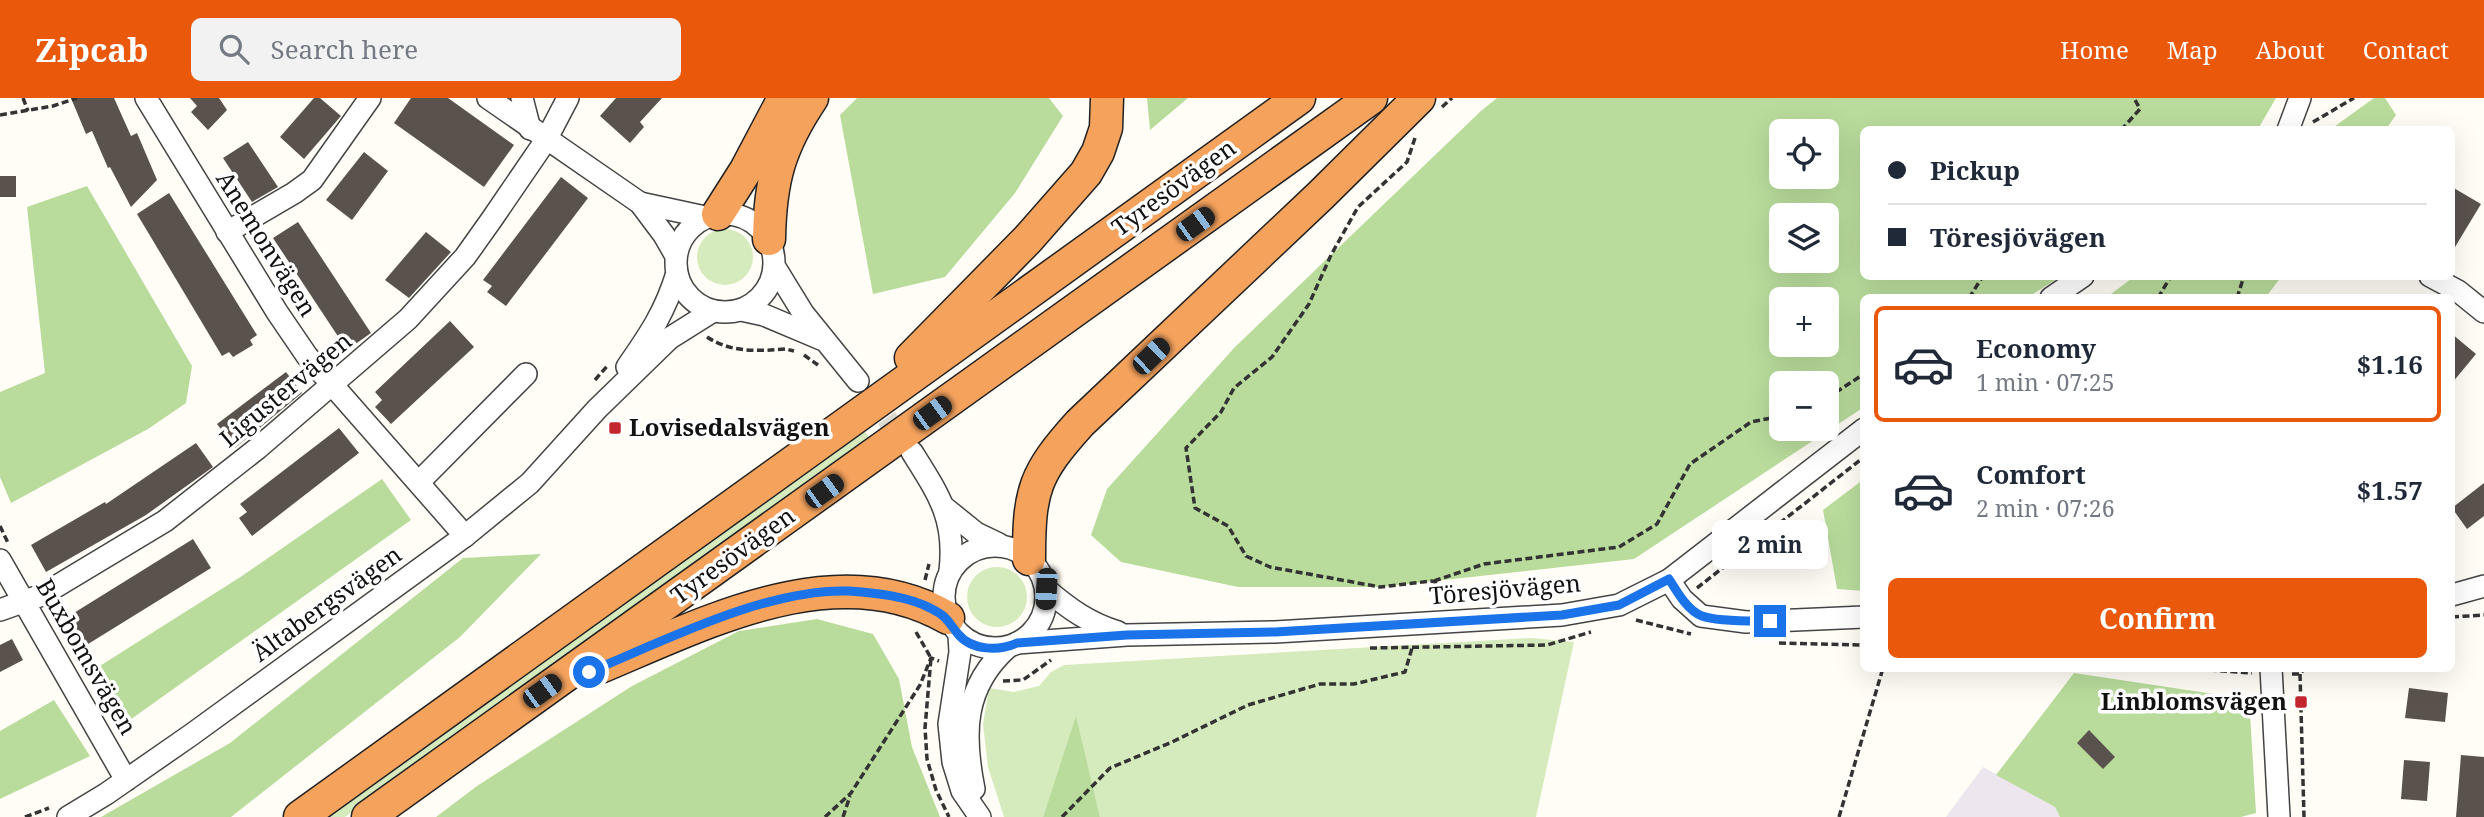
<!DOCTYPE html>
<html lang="en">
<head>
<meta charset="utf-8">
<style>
  :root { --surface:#fff; --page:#f2f2f3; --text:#1f2937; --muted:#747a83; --line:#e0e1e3; --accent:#ea580c }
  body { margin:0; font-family:"Noto Serif",serif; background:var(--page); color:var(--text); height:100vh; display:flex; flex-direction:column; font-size:26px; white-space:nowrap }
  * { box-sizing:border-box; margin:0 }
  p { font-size:23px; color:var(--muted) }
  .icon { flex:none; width:38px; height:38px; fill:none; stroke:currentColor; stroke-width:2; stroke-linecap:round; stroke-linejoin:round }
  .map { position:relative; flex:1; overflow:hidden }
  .sheet { position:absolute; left:1860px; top:196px; width:595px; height:378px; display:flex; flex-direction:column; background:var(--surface); border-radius:10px; box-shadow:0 7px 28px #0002 }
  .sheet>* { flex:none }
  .banner { position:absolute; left:1860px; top:28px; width:595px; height:154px; border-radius:10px; box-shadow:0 7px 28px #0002; display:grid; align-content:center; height:154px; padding:0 28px; background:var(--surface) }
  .tools { position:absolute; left:1769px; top:21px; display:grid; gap:14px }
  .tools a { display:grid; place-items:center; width:70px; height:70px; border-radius:10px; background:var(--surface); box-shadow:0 7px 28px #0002; font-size:35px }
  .end { position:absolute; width:32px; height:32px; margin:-16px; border:9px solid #1a73e8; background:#fff; box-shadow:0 0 0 4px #fff }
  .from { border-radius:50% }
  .bubble { position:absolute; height:49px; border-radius:10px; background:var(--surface); box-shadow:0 7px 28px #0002; font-size:23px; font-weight:700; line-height:49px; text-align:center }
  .car { position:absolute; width:21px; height:42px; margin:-21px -10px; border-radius:9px; box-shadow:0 0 5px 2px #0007; background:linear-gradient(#222 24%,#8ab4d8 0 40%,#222 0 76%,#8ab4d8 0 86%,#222 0) }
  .banner b { display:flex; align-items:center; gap:24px; height:66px; font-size:26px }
  .banner b+b { border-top:2px solid var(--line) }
  .banner i { width:18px; height:18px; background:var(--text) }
  ul { padding:12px 0 0; list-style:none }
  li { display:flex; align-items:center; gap:21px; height:116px; margin:0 14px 10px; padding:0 14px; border:4px solid transparent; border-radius:10px }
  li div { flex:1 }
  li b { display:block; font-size:26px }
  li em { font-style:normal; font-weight:700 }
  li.current { border-color:var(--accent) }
  li>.icon { width:63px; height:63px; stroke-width:1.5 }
  .primary-button { display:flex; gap:14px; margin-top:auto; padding:14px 28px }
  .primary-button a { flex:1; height:80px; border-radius:10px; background:var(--accent); color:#fff; font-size:28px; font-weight:700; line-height:80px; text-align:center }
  header { display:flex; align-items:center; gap:42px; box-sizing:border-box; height:98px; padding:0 35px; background:var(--accent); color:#fff }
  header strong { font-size:33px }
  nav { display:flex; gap:38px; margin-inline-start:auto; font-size:24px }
  .search { width:490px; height:63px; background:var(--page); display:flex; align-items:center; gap:18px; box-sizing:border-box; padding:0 24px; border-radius:10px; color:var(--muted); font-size:26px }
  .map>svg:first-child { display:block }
</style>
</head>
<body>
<header>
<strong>Zipcab</strong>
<div class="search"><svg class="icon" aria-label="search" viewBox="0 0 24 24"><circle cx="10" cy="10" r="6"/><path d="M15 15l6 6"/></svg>Search here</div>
<nav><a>Home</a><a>Map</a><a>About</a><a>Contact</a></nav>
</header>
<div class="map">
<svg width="2484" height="719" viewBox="0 0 2484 719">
  <rect width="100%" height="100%" fill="#fffdf5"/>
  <!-- industrial -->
  <path fill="#eee6ef" d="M1983 669 2055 709 2060 719H1946Z"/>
  <!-- green -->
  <g fill="#d5ebbd">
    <circle cx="725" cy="159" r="28"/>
    <path d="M863 331 871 342 345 719H318Z"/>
    <circle cx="997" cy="499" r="30"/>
    <path d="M1531 540 1574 544 1536 719H1100L1076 620 1043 719H1004L988 669 983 626 989 590 1014 594 1039 588 1051 574 1064 567Z"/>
  </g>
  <!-- forest -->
  <g fill="#b9dc9c" fill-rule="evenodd">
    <path d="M857 0H1049L1063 18 1015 95 945 179 873 196 840 17Z"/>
    <path d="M1147 0H1188L1150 32Z"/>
    <path d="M1497 0H2276L2258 31 1864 32V178L2060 179 2028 199 1864 200V309L1634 461 1380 489H1238L1121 464 1091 437 1107 391 1235 249 1482 12ZM1782 33H1827V79H1782ZM1782 117H1827V163H1782ZM1782 201H1827V247H1782ZM1782 285H1827V331H1782Z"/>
    <path d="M2374 0H2385L2396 17 2386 31H2331Z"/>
    <path d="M87 88 192 268 186 305 148 331 11 405 0 379V294L45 275 27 109Z"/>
    <path d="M2135 178H2281V179L2266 199H2107Z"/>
    <path d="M382 381 411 422 127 624 95 571 242 478Z"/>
    <path d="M1864 381V493L1837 491 1823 412Z"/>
    <path d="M541 456 460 539 231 719H101L230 645 463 460Z"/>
    <path d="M817 521 873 536 899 581 912 649 940 719H436L477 688 632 588 739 533Z"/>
    <path d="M2074 575 2234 599 2250 615 2256 715 2241 719H2060L2055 709 1996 677Z"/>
    <path d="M54 602 90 658 0 701V633Z"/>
    <path d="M1076 618 1100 719H1043Z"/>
  </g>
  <!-- building -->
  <g fill="#5a524d">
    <path d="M71 0H114L131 38 137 35 157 82 131 109 110 69 108 70 92 33 86 36Z"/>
    <path d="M190 0H219L227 12 208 32 191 14 197 8Z"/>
    <path d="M314 0H320L341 18 304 61 280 39Z"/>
    <path d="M411 0H448L514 47 484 89 394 25Z"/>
    <path d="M616 0H662L640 24 644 29 630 45 600 18Z"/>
    <path d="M248 44 278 89 252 104 223 60Z"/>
    <path d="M364 54 388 73 352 122 326 102Z"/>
    <rect x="0" y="78" width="16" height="21"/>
    <path d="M561 79 588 100 506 208 487 194 492 188 483 182Z"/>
    <path d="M2452 89 2481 106 2452 154Z"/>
    <path d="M169 95 257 237 250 242 253 247 233 259 229 254 222 258 137 116Z"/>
    <path d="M298 124 371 235 347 252 273 140Z"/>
    <path d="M426 134 451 154 409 200 385 182Z"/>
    <path d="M450 223 474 249 391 326 375 309 382 302 375 294Z"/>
    <path d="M2452 236 2476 256 2452 285Z"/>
    <path d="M286 274 302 295 235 350 217 326Z"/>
    <path d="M339 330 359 355 252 438 239 420 247 414 240 406Z"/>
    <path d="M196 345 213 369 146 417 46 474 31 447 105 404 106 406Z"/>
    <path d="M2484 385V418L2467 431 2452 410Z"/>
    <path d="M193 441 211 470 80 551 67 530 74 525 69 518Z"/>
    <path d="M12 541 23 562 0 574V547Z"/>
    <path d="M2409 590 2448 595 2445 624 2405 620Z"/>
    <path d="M2089 632 2115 659 2103 671 2077 645Z"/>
    <path d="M2461 657 2484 659V719H2456Z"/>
    <path d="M2404 662 2430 664 2427 703 2401 701Z"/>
  </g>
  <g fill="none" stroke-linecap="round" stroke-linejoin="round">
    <!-- minor-tunnel -->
    <path stroke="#dbdad3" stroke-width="21" stroke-dasharray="21 10" stroke-linecap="butt" d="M868 295 907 348"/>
    <defs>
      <g id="minor">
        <path d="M146 0 277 214 307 258 465 438"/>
        <path d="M488 0 640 105 664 137 676 158"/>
        <path d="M522 0 530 31"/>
        <path d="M2288 32 2300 0"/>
        <path d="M640 105 705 119"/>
        <circle cx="725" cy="165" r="49"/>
        <path d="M227 134 294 95 312 82 370 0"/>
        <path d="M776 171 803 215 858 283"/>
        <path d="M2430 178 2458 193 2484 214"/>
        <path d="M2051 200 2083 178"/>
        <path d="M741 212 764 217 821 241"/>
        <path d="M627 269C650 236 665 214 677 175"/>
        <path d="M912 354C939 397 956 421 950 473"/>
        <path d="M419 384 526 276"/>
        <path d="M945 410 976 435 999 446"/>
        <circle cx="995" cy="499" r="51"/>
        <path d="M0 462 126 682"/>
        <path d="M1669 482 1864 331"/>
        <path d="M1046 491C1069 511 1089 525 1118 534"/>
        <path d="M2452 497 2484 488"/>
        <path d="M0 512 42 497 165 423 258 350 408 221 465 159 492 121 546 42 568 0"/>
        <path d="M959 537 960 554 949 626 953 664 962 693 980 719"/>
        <path d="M1017 545 1127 537 1275 534 1562 517 1619 507 1669 482 1682 501 1701 518 1746 524 1864 519"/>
        <path d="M2271 570 2279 719"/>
        <path d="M974 691C963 636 963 589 1008 549"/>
        <path d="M68 719 106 696 191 637 465 438 530 385 597 311 670 240 713 213"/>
      </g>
      <g id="highway">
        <path d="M718 116 746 72 784 0"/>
        <path d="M769 141C770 83 779 49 812 0"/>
        <path d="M911 260 1028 141 1086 75 1098 54 1106 30 1107 0"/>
        <path d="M1029 461C1029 392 1034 376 1080 325L1321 97 1419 0"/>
        <path d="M593 572C700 528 835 454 948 520"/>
        <path d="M300 719 1299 0"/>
        <path d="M368 719 1371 0"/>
      </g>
    </defs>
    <!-- minor casing -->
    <use href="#minor" stroke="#444" stroke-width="24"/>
    <!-- highway casing -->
    <use href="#highway" stroke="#222" stroke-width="35"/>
    <!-- path -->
    <g stroke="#333" stroke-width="3.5" stroke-dasharray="7 3.5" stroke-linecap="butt">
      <path d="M23 0 28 13"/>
      <path d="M1442 9 1452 0"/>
      <path d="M0 17 53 8 77 0"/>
      <path d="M2313 24 2354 0"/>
      <path d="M2121 32 2140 11 2134 0"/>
      <path d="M1415 40 1407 64 1358 109 1331 157 1309 206 1272 259 1234 290 1221 314 1186 350 1195 410 1228 428 1246 458 1270 469 1380 489 1432 483 1451 492 1452 504"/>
      <path d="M1969 200 1983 178"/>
      <path d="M2158 200 2171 178"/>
      <path d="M2237 200 2244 178"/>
      <path d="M707 239C731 255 758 253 786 251L794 253"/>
      <path d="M804 257 818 267"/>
      <path d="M595 282 608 267"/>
      <path d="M1827 300 1864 276"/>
      <path d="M0 428 8 445"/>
      <path d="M925 482 929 466"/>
      <path d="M1434 483 1484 466 1619 449 1657 426 1690 366 1751 324 1782 318"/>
      <path d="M1697 490 1864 359"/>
      <path d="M2452 519 2484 517"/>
      <path d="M1636 522 1691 536"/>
      <path d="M916 534 931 560 925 630 927 661 936 692 949 719"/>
      <path d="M1779 545 1864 547"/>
      <path d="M1370 550 1547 547 1591 534"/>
      <path d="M2178 570 2252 575"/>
      <path d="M2292 576H2300L2305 570"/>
      <path d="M2300 576 2304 719"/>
      <path d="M1003 583 1023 582 1051 562"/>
      <path d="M25 719 49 710"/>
      <path d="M825 719 851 695 920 587 931 560 939 563"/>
      <path d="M843 719 850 698"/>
      <path d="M1062 719 1110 670 1172 644 1248 607 1320 586H1354L1405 574 1412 550"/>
      <path d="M1839 719 1883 570"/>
    </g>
    <!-- minor -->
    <use href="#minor" stroke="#fff" stroke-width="21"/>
    <!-- highway -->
    <use href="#highway" stroke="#f5a25d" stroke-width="32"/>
  </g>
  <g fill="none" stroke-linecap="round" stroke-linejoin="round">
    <!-- route -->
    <path stroke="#1a73e8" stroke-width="9" d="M589 574C664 543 767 490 849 493 876 495 908 498 932 511 948 519 948 524 958 536 972 553 999 553 1017 545L1127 537 1275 534 1562 517 1619 507 1669 481C1677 494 1688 513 1702 518 1718 524 1753 523 1770 523"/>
  </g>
  <!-- markers -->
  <g fill="#c4262e" stroke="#fff" stroke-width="2.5">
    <rect x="608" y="323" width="14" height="14" rx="3.5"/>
    <rect x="2294" y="597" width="14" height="14" rx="3.5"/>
  </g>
  <g text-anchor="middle" stroke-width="7" stroke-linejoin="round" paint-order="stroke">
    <!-- street labels -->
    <g font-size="24" fill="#111" stroke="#fff">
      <text transform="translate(1174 90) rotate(-36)" y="8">Tyresövägen</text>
      <text transform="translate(266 146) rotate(58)" y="8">Anemonvägen</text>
      <text transform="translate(286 292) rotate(-40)" y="8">Ligustervägen</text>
      <text transform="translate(733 458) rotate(-36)" y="8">Tyresövägen</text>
      <text transform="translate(1505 492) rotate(-5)" y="8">Töresjövägen</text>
      <text transform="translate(327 506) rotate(-36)" y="8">Ältabergsvägen</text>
      <text transform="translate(86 559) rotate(60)" y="8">Buxbomsvägen</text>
    </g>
    <!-- poi labels -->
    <g font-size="24" font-weight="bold" fill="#111" stroke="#fff" text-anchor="start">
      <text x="629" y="338">Lovisedalsvägen</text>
      <text x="2287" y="612" text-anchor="end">Linblomsvägen</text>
    </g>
  </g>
</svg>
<div class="tools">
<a><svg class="icon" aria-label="locate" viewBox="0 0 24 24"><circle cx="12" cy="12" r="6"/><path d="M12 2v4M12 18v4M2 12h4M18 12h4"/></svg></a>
<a><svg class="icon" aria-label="layers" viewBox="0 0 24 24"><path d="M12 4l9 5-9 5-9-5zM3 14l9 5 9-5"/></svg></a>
<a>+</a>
<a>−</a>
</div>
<i class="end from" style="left:589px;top:574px"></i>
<i class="end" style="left:1770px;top:523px"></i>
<div class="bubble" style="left:1712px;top:422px;width:116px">2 min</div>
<i class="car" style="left:1195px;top:126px;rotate:54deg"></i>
<i class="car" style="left:1151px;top:258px;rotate:46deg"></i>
<i class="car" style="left:932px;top:315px;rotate:54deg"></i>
<i class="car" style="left:824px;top:393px;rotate:54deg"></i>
<i class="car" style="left:1046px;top:491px;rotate:183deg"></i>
<i class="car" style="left:542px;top:593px;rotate:54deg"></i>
<div class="banner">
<b><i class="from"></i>Pickup</b>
<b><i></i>Töresjövägen</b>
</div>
<section class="sheet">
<ul>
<li class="current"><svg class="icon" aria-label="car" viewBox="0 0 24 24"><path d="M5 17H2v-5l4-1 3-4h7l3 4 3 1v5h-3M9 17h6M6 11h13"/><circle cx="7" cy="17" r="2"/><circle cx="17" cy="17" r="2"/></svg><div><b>Economy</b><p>1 min · 07:25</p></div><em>$1.16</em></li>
<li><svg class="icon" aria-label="car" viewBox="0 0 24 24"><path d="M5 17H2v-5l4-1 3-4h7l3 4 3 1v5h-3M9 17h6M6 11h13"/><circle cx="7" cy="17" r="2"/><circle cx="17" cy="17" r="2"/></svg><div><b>Comfort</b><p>2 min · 07:26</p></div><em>$1.57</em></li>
</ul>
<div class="primary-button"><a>Confirm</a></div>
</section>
</div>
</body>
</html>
